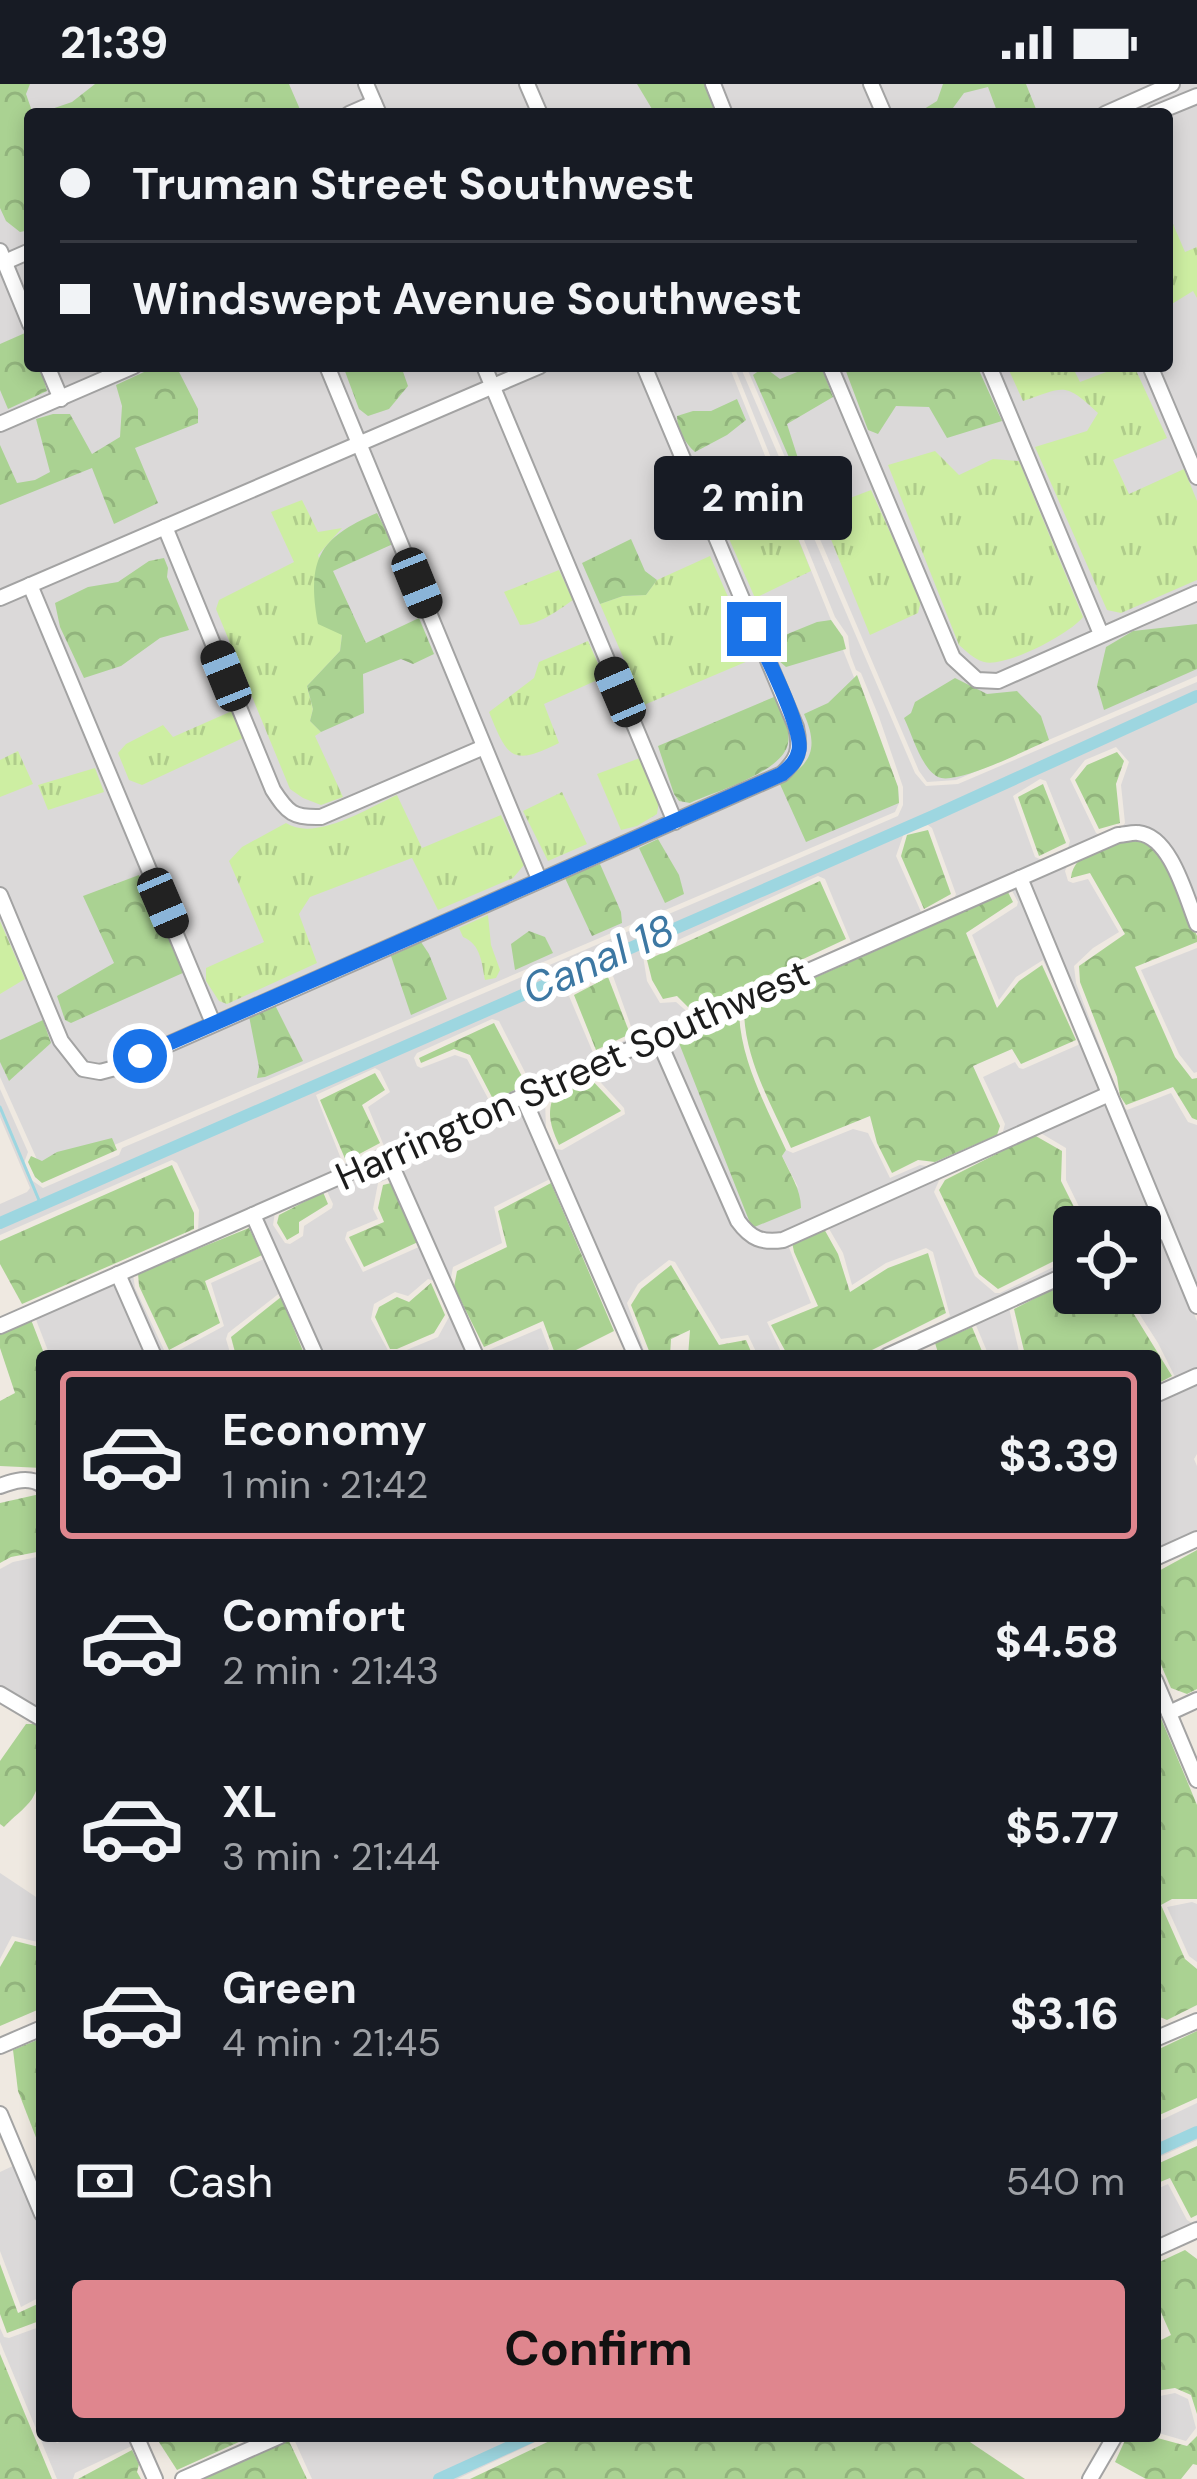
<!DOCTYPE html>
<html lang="en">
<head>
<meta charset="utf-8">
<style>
  :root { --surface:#171b24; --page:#20242c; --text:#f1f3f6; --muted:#9ea1a6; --line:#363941; --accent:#df868e }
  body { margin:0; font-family:"DM Sans",sans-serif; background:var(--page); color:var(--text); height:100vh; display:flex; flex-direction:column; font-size:45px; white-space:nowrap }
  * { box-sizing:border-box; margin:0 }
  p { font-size:39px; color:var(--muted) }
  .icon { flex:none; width:66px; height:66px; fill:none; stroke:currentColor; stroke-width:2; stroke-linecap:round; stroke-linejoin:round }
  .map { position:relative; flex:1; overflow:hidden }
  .panel { position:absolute; left:36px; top:1266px; width:1125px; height:1092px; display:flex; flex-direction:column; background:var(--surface); border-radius:12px; box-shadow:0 6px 18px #0003 }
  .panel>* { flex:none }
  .banner { position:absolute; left:24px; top:24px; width:1149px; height:264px; border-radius:12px; box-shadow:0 6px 18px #0003; display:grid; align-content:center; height:264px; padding:0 36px; background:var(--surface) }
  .controls { position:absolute; left:1053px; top:1122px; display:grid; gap:24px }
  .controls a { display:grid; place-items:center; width:108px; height:108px; border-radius:12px; background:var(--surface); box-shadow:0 6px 18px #0003; font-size:60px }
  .end { position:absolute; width:54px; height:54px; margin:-27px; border:15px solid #1a73e8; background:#fff; box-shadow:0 0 0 6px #fff }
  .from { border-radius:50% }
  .bubble { position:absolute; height:84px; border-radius:12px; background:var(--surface); box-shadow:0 6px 18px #0003; font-size:39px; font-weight:700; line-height:84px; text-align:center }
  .car { position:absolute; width:36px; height:72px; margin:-36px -18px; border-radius:15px; box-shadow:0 0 9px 3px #0007; background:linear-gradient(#222 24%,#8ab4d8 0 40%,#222 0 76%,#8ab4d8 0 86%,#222 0) }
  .banner b { display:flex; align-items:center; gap:42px; height:114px; font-size:45px }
  .banner b+b { border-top:3px solid var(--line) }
  .banner i { width:30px; height:30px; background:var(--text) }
  ul { padding:21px 0 0; list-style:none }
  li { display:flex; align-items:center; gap:36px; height:168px; margin:0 24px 18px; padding:0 12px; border:6px solid transparent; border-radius:12px }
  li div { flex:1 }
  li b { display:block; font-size:45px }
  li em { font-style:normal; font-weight:700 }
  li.active { border-color:var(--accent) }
  li>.icon { width:108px; height:108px; stroke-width:1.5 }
  .pay { display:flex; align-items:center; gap:30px; height:132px; padding:0 36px; font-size:45px }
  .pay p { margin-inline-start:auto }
  .action { display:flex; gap:24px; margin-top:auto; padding:24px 36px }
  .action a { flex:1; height:138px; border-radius:12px; background:var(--accent); color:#111; font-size:48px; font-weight:700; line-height:138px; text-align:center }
  .status { display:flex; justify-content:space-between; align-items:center; height:84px; padding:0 60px; background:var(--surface); direction:ltr }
  .status svg { height:33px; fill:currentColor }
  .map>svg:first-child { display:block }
</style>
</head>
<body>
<div class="status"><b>21:39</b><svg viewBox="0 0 49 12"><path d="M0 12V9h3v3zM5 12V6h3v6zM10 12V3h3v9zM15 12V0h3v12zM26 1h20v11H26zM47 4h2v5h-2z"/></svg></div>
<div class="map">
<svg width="1197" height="2395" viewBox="0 0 1197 2395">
  <defs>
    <pattern id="grass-tufts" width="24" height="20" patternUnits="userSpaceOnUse" patternTransform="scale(3)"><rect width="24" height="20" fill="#cdeea2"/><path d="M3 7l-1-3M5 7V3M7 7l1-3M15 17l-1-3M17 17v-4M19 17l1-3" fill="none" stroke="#afcc8b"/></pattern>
    <pattern id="forest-crowns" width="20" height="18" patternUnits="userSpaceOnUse" patternTransform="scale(3)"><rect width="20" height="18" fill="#aad292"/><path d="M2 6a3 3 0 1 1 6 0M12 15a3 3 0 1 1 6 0" fill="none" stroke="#92b47d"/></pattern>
  </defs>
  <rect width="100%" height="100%" fill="#efe9e1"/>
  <!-- residential -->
  <g fill="#dbd9d9" fill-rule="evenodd">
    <path d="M0 0H1197V592L956 696 927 698 919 687 746 282H1167V30H30V282H729L898 703 899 719 895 728 44 1091 0 993Z"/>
    <path d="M734 282H740L915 689 926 702 958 700 1197 598V826L1171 764 1160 752 1145 743 1120 745 1125 739 1121 701 1129 678 1116 663 1085 676 1070 695 1096 749 1100 751 1112 747 939 823 954 815 956 810 932 744 928 741 905 746 896 772 922 830 757 902 851 858 825 795 818 792 643 872 647 897 660 919 676 918 691 931 530 1003V998L499 937 492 935 417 969 414 974 417 982 421 984 455 971 467 975 491 1020 198 1148 199 1126 177 1079 172 1076 0 1151V1120L27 1108 30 1104 0 1033V1005L28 1068 24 1079 30 1095 43 1104 119 1071 122 1064 898 732 903 721V703L879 633 861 589 856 586 850 570 848 552 835 533ZM1040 695 1046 697 1070 757 1068 764 1042 776 1035 773 1013 712ZM608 888 613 892 634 951 599 971H594L569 912 571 907ZM375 984 380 987 390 1008 368 1023 384 1062 343 1080 316 1011Z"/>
    <path d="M1068 780 1065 787 1068 797 1073 799 1088 795 1119 848 1093 864 1074 882 1076 899 1112 994 1115 1010 1027 798Z"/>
    <path d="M1017 802 1075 943 1043 876 1016 893 999 916 972 851 1017 822 1018 818 1011 805Z"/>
    <path d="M1197 864V988L1194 989 1179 970 1141 886Z"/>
    <path d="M739 924V927L677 954 799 1105 782 1072 786 1066 793 1069 853 1045 868 1049 890 1094 920 1081 932 1083 782 1150 765 1152 751 1145 743 1134 665 957Z"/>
    <path d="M1080 956 1101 1007 1002 1051 1005 1040 983 993 1015 978 1019 984 1023 985 1078 961Z"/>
    <path d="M655 961 733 1139 743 1153 762 1164 788 1161 811 1219 767 1238 783 1272H758L748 1251 721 1255 675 1178 669 1176 638 1200 627 1219 646 1272H642L530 1017 550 1008 545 1017 546 1044 556 1065 562 1066 625 1030 624 1024 592 989Z"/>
    <path d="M1171 1009 1188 1038 1197 1041V1208L1118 1018 1127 1026Z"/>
    <path d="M1106 1018 1158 1143 1140 1151V1143H1089L1066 1096V1064L1039 1048Z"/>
    <path d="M520 1021 552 1094 494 1123 502 1159 453 1183 450 1199 395 1075Z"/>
    <path d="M385 1079 391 1094 378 1099 373 1125 378 1135 347 1148 345 1155 363 1188 421 1162 470 1272H322L261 1134 275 1128 273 1141 285 1159 290 1160 303 1152 304 1142 332 1124 333 1120 326 1105ZM428 1195 435 1197 449 1233 438 1253 397 1270H390L371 1235 374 1220 395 1208 408 1212Z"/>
    <path d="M941 1092 934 1108 975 1192 995 1209H1000L1074 1173V1180L876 1270 940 1239 950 1232 933 1168 926 1164 886 1179 852 1201 843 1169 828 1143Z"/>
    <path d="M1163 1154 1197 1237V1285L1176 1295 1158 1259 1126 1209H1140V1164Z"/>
    <path d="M266 1174 281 1208 228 1249 226 1255 231 1272H160L126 1194 133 1190 135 1204 165 1268 170 1271 224 1242 211 1199Z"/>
    <path d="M116 1198 148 1272H50L35 1233Z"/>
    <path d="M1009 1224 1020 1272H989L975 1239Z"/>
    <path d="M541 1244 549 1265 541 1272H482L480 1266 484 1268Z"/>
    <path d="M1197 1299V1370L1194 1375 1197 1382V1448L1155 1467V1318Z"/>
    <path d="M42 1472V1629L0 1604V1485L13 1478Z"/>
    <path d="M0 1789 42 1817V1859L12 1852 0 1875Z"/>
    <path d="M1192 1818 1197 1820V1878L1189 1872 1167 1823Z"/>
    <path d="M1197 2019V2056L1155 2075V2039Z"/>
    <path d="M15 2081 42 2144V2212L21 2223 0 2167V2088Z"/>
    <path d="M1168 2100 1187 2136 1192 2139 1197 2136V2139L1155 2158V2106Z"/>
    <path d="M42 2242V2320L38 2326 42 2335V2352H50L57 2359 74 2352H130L134 2361 75 2389 73 2395H57L0 2258V2244L4 2253 9 2254Z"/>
    <path d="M1175 2309 1188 2315 1196 2344 1186 2357 1155 2348V2313Z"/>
    <path d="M296 2352 464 2353 548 2352 457 2395H312L293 2353Z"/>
  </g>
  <!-- grass -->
  <g fill="url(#grass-tufts)">
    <path d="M1167 126 1185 168 1197 163V214L1193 207 1167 223Z"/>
    <path d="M1007 282H1072L1080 298 1122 282H1134L1167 354 1113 376 1129 410 1184 385 1197 417V496L1121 529 1107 526 1035 363 1087 347 1098 329C1064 297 1065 303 1023 317Z"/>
    <path d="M935 367 959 391 993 375 1019 377 1083 533C1070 550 1005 584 984 578 974 575 966 567 959 561L888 381Z"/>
    <path d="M770 385 811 487 755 514 713 418Z"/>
    <path d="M871 406 921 517 918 529 870 551 819 426Z"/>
    <path d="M302 416 318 448 342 444 318 471 342 550 340 567 307 602 313 625 310 637 321 648 315 652 343 713 321 721 303 714 290 705 216 525 219 516 294 478 271 428Z"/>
    <path d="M710 472 755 574 644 621 600 520 623 512 646 511 657 496Z"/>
    <path d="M559 486 573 516C557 527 539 541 520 541L504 508Z"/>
    <path d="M588 557 604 593 544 620 559 659C512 682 508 675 489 628L534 594 539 578Z"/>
    <path d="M232 627 243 654 142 701 129 696 118 669 126 660 163 641 173 653Z"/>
    <path d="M18 667 33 700 0 713V676Z"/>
    <path d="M640 674 659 717 657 730 637 742 621 746 597 690Z"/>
    <path d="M95 684 104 708 48 726 38 701Z"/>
    <path d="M562 708 587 760 548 777 523 727Z"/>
    <path d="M397 711 422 764 501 731 524 781 513 794 438 826 412 774 310 813 299 830 317 879 227 920 219 917 206 897V884L264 858 229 777 242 763 286 739C315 758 368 724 397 711Z"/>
    <path d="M488 831 491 861 500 886 496 894 485 896C482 880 481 860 463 853L459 844Z"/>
    <path d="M0 837 25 895 0 910Z"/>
  </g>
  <!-- forest -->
  <g fill="url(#forest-crowns)">
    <path d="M0 0H30L26 10 33 30H30V146L20 148 6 137 0 124Z"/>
    <path d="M95 0H289L302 30H37L72 18Z"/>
    <path d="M637 0H708L720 30H655Z"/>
    <path d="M943 0H1026L1038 30H998L988 3 964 9 953 24 954 30H916L937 17Z"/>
    <path d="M25 249 30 261V282H40L47 307 8 325 0 306V260Z"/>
    <path d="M157 282H176L198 325V339L135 364 158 419 114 440 92 384 0 421V361L17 399 35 396 50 388 36 335 53 330H70L92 370 120 353 122 322 116 301Z"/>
    <path d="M343 282H401L408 302 389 325 368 332 359 325Z"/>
    <path d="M812 282H821L833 313 787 340 803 390 805 410 753 291 764 283 780 295Z"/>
    <path d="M844 282H977L1002 337 947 354 929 323 896 322 878 350 868 346Z"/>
    <path d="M737 315 746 336 727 351 695 368C685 359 677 346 677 332L693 327H711Z"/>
    <path d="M377 429 393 460 333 487 366 559 419 534 434 570 413 580 401 575 363 590 364 629 321 648 310 637 313 625 307 602 340 567 342 551 318 540C307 476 318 454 377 429Z"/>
    <path d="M631 455 645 487 657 496 646 511 623 512 600 520 582 479Z"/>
    <path d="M164 474 168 484 167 493 189 546 160 554 121 582 84 594 60 543 55 519 88 503 118 498 149 477Z"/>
    <path d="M831 536 843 553 846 565 786 583 778 576 773 564 780 553 817 538Z"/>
    <path d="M1197 540V585L1104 626 1097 602 1106 563 1133 547Z"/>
    <path d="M857 591 898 703 899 719 806 758 779 698C812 681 819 664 804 630L828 619Z"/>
    <path d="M955 594 987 610 1017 607 1041 632 1049 656C1028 665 956 702 938 693 921 684 912 650 904 634L911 629 915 618Z"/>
    <path d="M774 613C781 627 791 643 788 659 784 688 714 708 690 719L679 717 674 710 658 662Z"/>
    <path d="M1117 668 1124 677 1116 700 1120 739 1099 745 1075 696 1087 681Z"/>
    <path d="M1043 700 1066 759 1039 772 1018 713Z"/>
    <path d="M928 746 951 810 924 825 901 772 907 751Z"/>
    <path d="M1137 754 1160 770 1197 852V858L1135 883 1175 973 1192 995 1197 994V1036L1192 1034 1173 1003 1126 1021 1120 1012 1117 993 1080 898 1079 882 1125 850 1090 789 1071 794C1074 765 1113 760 1137 754Z"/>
    <path d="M658 755 679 791 684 810 665 819 639 764Z"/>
    <path d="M600 780 621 828 622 839 592 852 565 794Z"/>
    <path d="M139 791 185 888 71 939 65 936 57 912 114 879 83 812Z"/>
    <path d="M820 797 846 855 692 927 677 912 663 915 652 896 647 876Z"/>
    <path d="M1008 808 1013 818 966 849 997 924 1019 897 1042 881 1076 956 1021 980 1012 965 973 982 1000 1042 997 1051 935 1078 918 1076 892 1089 877 1059 870 1032 791 1064C771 1020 744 974 744 925Z"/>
    <path d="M529 847 545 853 553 869 515 886 511 860Z"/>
    <path d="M421 858 429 870 447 915 411 931 391 872Z"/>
    <path d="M608 893 630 950 596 966 574 911Z"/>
    <path d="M275 921 303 977 265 993 257 994 259 983 249 932Z"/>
    <path d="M739 927C740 976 766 1022 786 1066L782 1072C790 1090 801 1105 801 1124L752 1144 677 954Z"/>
    <path d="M43 936 51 959 9 997 0 978V956Z"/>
    <path d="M494 939 526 1000 494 1017 470 971 454 965 421 979 419 974Z"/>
    <path d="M375 989 385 1006 362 1021 380 1059 346 1077 320 1016Z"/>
    <path d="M588 992 621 1027 559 1061C548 1037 546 1024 559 1001Z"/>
    <path d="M1034 1051 1062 1067 1061 1097 1084 1143H1074V1167L998 1205 979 1190 939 1106 945 1096Z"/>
    <path d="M112 1054 117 1066 42 1099 35 1093 28 1078 31 1072 42 1077 57 1068Z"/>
    <path d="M172 1081 194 1129V1145L22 1220 0 1180V1157Z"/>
    <path d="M391 1099 418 1158 364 1183 349 1153 384 1138 378 1124 383 1101Z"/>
    <path d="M551 1099 614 1247 564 1272H549L554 1267 543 1237 484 1263 454 1203 457 1187 507 1163 498 1127Z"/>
    <path d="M323 1108 328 1120 299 1138V1149L287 1156 277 1139 279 1131Z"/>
    <path d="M823 1143 838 1170 850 1208 888 1184 928 1169 946 1229 860 1272H788L771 1241 818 1222 794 1168 792 1158Z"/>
    <path d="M249 1144 262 1171 205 1197 220 1239 169 1266 139 1202 138 1189Z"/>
    <path d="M671 1181 719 1261 746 1256 753 1272H688L690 1246 671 1255 670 1272H651L631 1221 641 1205Z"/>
    <path d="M431 1199 445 1231 434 1249 397 1265H390L375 1233 379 1223 397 1213 409 1218Z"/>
    <path d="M1074 1199V1209H1121L1172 1292 1155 1301V1272L1025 1271 1014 1225 1055 1204Z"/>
    <path d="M281 1213 305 1272H236L231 1253Z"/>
    <path d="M30 1233 45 1272H42V1384L0 1382V1317L15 1309 0 1264V1248Z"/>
    <path d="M972 1243 984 1272H939L935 1259Z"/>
    <path d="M40 1410 42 1467 11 1473 0 1479V1419Z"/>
    <path d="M1197 1466V1605L1187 1610 1171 1604 1155 1567V1489Z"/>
    <path d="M1155 1620 1197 1721V1815H1172L1161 1821 1185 1875 1197 1885V1921L1167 1936 1155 1931V1808L1158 1806 1155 1796Z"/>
    <path d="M26 1640H36C49 1658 43 1697 32 1715 25 1725 12 1734 4 1743L0 1740V1677Z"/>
    <path d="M15 1857 39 1863 42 1868V1924L0 1942V1883Z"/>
    <path d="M1197 1947V2014L1155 2033V1967Z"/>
    <path d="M42 1954V2069L18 2007 13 1966Z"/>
    <path d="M1197 2062V2131L1191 2134 1170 2094 1155 2100V2081Z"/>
    <path d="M1185 2166 1197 2175V2330L1191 2311 1175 2304 1155 2307V2259L1171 2251 1155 2215V2180Z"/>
    <path d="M0 2180 18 2229 42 2218V2236L7 2249 0 2230Z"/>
    <path d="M0 2270 52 2395H0Z"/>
    <path d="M161 2352H252L177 2386 157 2355Z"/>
    <path d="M560 2352H961L1025 2395H470Z"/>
    <path d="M1127 2352H1150L1187 2362 1197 2352V2381L1193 2380 1181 2395H1146L1115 2378Z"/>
    <path d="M288 2355 307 2395H204Z"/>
    <path d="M132 2366 139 2380 137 2388 141 2395H78Z"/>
  </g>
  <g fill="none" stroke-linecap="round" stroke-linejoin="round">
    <!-- stream -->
    <path stroke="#9dd6e0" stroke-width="3" d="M0 1023 41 1121"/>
    <!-- canal -->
    <g stroke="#9dd6e0" stroke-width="12">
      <path d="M0 1139 933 732 1197 612"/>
      <path d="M1155 2067 1197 2048"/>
      <path d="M439 2395 533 2352"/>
    </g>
    <defs>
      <g id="minor">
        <path d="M366 0 379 30"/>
        <path d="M527 0 540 30"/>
        <path d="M713 0 725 30"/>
        <path d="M871 0 884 30"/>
        <path d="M349 30 374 19"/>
        <path d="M1105 30 1172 0"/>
        <path d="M1153 30 1197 12"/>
        <path d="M0 167 30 240"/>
        <path d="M5 178 30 167"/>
        <path d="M47 282 61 315"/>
        <path d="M327 282 539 795"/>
        <path d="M484 282 675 738"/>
        <path d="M830 282 953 574 977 596 998 597 1197 509"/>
        <path d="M989 282 1101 550"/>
        <path d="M1150 282 1197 393"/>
        <path d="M0 340 134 282"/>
        <path d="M165 443 273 706C288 729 293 734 321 733L484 663"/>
        <path d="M30 501 213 939"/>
        <path d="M0 514 540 282"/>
        <path d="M1020 794 1197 1222"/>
        <path d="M0 811 61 957 83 985 100 988 115 984 782 690C798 675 801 665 796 643L644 282"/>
        <path d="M657 953 738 1137C751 1155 762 1159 783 1156L1109 1010"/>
        <path d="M523 1013 636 1272"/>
        <path d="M387 1071 476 1272"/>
        <path d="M253 1131 316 1272"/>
        <path d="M1140 1158 1165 1146"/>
        <path d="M118 1190 154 1272"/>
        <path d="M0 1242 1118 751C1122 751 1134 748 1138 749 1171 752 1186 813 1197 840"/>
        <path d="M887 1272 1074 1187"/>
        <path d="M1155 1311 1197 1292"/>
        <path d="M0 1402C13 1397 29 1392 42 1401"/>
        <path d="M1155 1474 1197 1455"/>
        <path d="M1155 1596 1197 1696"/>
        <path d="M0 1610 42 1635"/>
        <path d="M1169 1629 1197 1616"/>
        <path d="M1155 1955 1197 1937"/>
        <path d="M0 1962 42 1944"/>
        <path d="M0 2030 42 2130"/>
        <path d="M1155 2165 1197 2146"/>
        <path d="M136 2352 155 2395"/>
        <path d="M183 2395 280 2352"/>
        <path d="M1090 2395 1115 2352"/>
      </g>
    </defs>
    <!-- minor casing -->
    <use href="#minor" stroke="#a3a3a3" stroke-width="18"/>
    <!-- minor -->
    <use href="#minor" stroke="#fff" stroke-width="14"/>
  </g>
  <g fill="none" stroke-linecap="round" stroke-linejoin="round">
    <!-- route -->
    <path stroke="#1a73e8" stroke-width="15" d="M140 972 782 690C790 683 797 677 799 666 803 644 765 570 754 545"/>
  </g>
  <g text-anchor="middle" stroke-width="12" stroke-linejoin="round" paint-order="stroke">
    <!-- street labels -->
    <g font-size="39" fill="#1c1c1c" stroke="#fff">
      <text transform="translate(572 990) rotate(-24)" y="14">Harrington Street Southwest</text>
    </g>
    <!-- water labels -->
    <g font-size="42" font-style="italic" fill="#3d78a3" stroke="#fff">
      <text transform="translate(598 875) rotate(-24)" y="15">Canal 18</text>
    </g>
  </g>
</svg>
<div class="controls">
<a><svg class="icon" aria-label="locate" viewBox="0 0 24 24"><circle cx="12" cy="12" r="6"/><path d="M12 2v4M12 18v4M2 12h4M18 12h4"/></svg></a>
</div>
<i class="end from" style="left:140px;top:972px"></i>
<i class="end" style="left:754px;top:545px"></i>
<div class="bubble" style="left:654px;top:372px;width:198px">2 min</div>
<i class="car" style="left:417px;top:499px;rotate:158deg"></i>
<i class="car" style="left:226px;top:592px;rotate:338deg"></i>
<i class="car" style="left:620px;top:608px;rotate:337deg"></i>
<i class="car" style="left:163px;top:819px;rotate:157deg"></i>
<div class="banner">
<b><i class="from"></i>Truman Street Southwest</b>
<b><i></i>Windswept Avenue Southwest</b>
</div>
<section class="panel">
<ul>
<li class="active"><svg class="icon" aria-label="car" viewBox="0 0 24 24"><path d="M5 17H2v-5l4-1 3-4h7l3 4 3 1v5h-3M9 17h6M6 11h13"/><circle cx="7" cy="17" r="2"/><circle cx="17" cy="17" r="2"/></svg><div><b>Economy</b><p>1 min · 21:42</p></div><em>$3.39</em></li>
<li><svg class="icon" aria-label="car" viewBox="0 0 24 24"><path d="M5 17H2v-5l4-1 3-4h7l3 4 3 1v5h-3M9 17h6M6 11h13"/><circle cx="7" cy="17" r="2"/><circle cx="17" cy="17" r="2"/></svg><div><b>Comfort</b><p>2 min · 21:43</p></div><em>$4.58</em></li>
<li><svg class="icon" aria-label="car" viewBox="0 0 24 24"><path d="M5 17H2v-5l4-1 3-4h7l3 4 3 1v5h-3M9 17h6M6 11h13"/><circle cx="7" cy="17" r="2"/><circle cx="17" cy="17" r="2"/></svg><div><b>XL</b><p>3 min · 21:44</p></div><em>$5.77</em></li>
<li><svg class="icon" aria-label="car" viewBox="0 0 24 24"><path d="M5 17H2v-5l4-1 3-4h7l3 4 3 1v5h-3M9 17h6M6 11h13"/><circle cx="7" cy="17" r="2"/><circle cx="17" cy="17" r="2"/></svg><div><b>Green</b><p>4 min · 21:45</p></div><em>$3.16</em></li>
</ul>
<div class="pay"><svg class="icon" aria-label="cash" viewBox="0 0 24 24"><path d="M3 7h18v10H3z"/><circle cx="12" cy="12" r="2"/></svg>Cash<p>540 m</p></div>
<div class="action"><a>Confirm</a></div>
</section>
</div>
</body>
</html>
